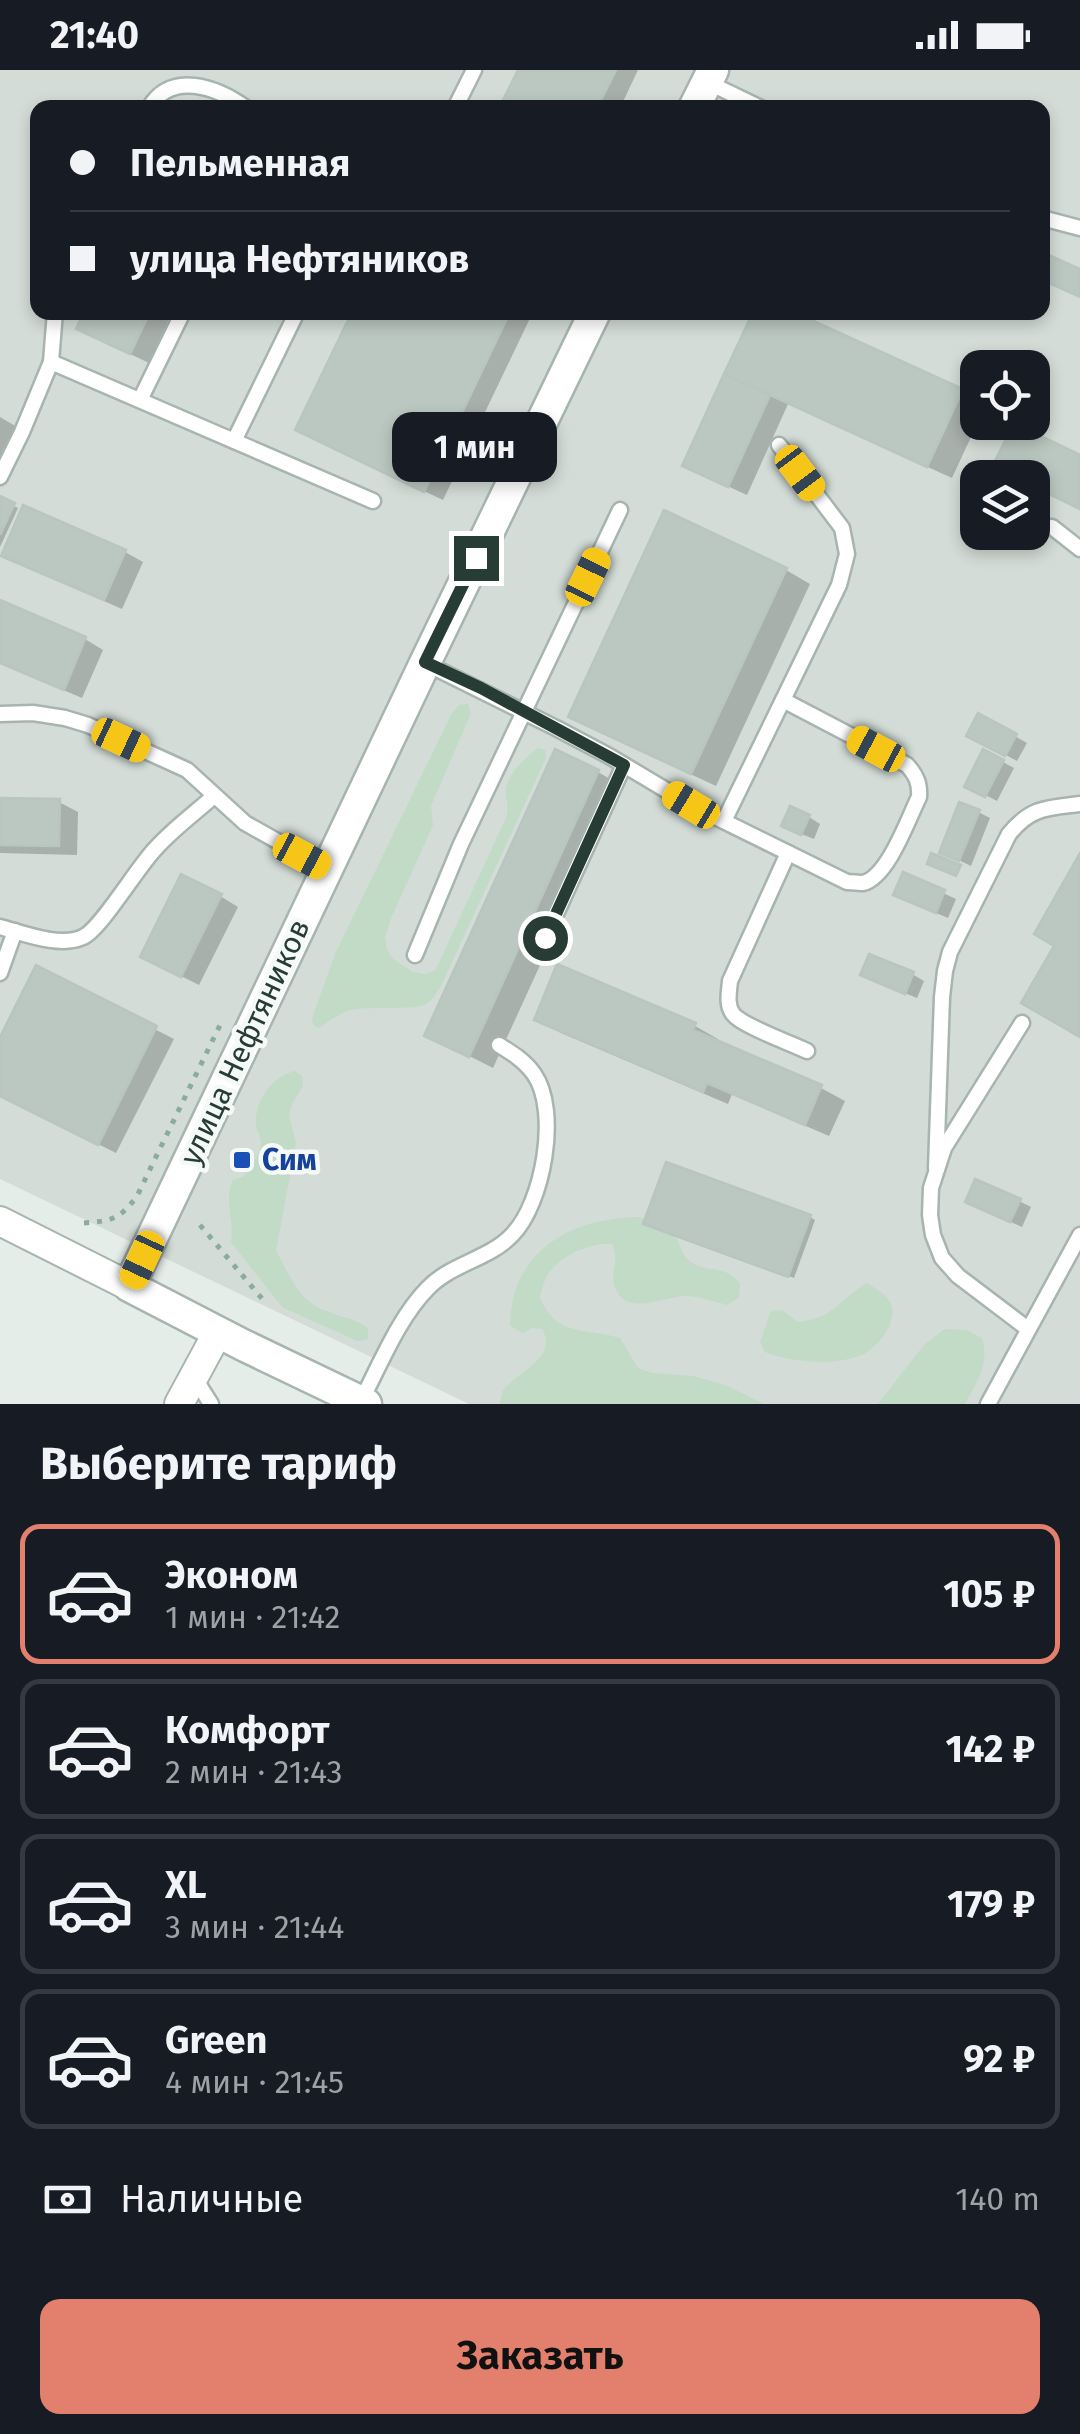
<!DOCTYPE html>
<html lang="ru">
<head>
<meta charset="utf-8">
<style>
  :root { --surface:#171b24; --page:#242831; --text:#f1f3f6; --muted:#9ea1a6; --line:#363941; --accent:#e3806d }
  body { margin:0; font-family:"Fira Sans",sans-serif; background:var(--page); color:var(--text); height:100vh; display:flex; flex-direction:column; font-size:38px; white-space:nowrap }
  * { box-sizing:border-box; margin:0 }
  p { font-size:32px; color:var(--muted) }
  .icon { flex:none; width:55px; height:55px; fill:none; stroke:currentColor; stroke-width:2; stroke-linecap:round; stroke-linejoin:round }
  .map { position:relative; height:1334px; overflow:hidden }
  .details { display:flex; flex-direction:column; background:var(--surface); flex:1 }
  .details>* { flex:none }
  .top-card { position:absolute; left:30px; top:30px; width:1020px; height:220px; border-radius:20px; box-shadow:0 5px 15px #0003; display:grid; align-content:center; height:220px; padding:0 40px; background:var(--surface) }
  .buttons { position:absolute; left:960px; top:280px; display:grid; gap:20px }
  .buttons a { display:grid; place-items:center; width:90px; height:90px; border-radius:20px; background:var(--surface); box-shadow:0 5px 15px #0003; font-size:50px }
  .end { position:absolute; width:45px; height:45px; margin:-22px; border:12px solid #263c35; background:#fff; box-shadow:0 0 0 5px #fff }
  .from { border-radius:50% }
  .bubble { position:absolute; height:70px; border-radius:20px; background:var(--surface); box-shadow:0 5px 15px #0003; font-size:32px; font-weight:700; line-height:70px; text-align:center }
  .car { position:absolute; width:30px; height:60px; margin:-30px -15px; border-radius:12px; box-shadow:0 0 8px 2px #0007; background:linear-gradient(#f5c518 24%,#345 0 40%,#f5c518 0 76%,#345 0 86%,#f5c518 0) }
  .top-card b { display:flex; align-items:center; gap:35px; height:95px; font-size:38px }
  .top-card b+b { border-top:2px solid var(--line) }
  .top-card i { width:25px; height:25px; background:var(--text) }
  ul { padding:0; list-style:none }
  li { display:flex; align-items:center; gap:30px; height:140px; margin:0 20px 15px; padding:0 20px; border:5px solid var(--line); border-radius:20px }
  li div { flex:1 }
  li b { display:block; font-size:38px }
  li em { font-style:normal; font-weight:700 }
  li.active { border-color:var(--accent) }
  li>.icon { width:90px; height:90px; stroke-width:1.5 }
  h2 { padding:0 40px; font-size:45px; line-height:120px }
  .pay { display:flex; align-items:center; gap:25px; height:110px; padding:0 40px; font-size:38px }
  .pay p { margin-inline-start:auto }
  .cta { display:flex; gap:20px; margin-top:auto; padding:20px 40px }
  .cta a { flex:1; height:115px; border-radius:20px; background:var(--accent); color:#111; font-size:40px; font-weight:700; line-height:115px; text-align:center }
  .status { display:flex; justify-content:space-between; align-items:center; height:70px; padding:0 50px; background:var(--surface); direction:ltr }
  .status svg { height:28px; fill:currentColor }
  .map>svg:first-child { display:block }
</style>
</head>
<body>
<div class="status"><b>21:40</b><svg viewBox="0 0 49 12"><path d="M0 12V9h3v3zM5 12V6h3v6zM10 12V3h3v9zM15 12V0h3v12zM26 1h20v11H26zM47 4h2v5h-2z"/></svg></div>
<div class="map">
<svg width="1080" height="1334" viewBox="0 0 1080 1334">
  <rect width="100%" height="100%" fill="#e5ede9"/>
  <!-- built -->
  <path fill="#d3dcd7" fill-rule="evenodd" d="M0 0H1080V1334H469L0 1109ZM38 38H1042V242H38ZM978 298H1032V352H978ZM978 408H1032V462H978Z"/>
  <!-- green -->
  <g fill="#c1dbc6">
    <path d="M468 634 471 643 431 736 433 755 392 846 385 867 387 879 393 889 413 902 425 904 435 901 506 748C509 737 507 735 506 724 504 706 525 688 538 678L545 680 546 688 441 916C437 922 433 930 426 934 415 941 366 935 347 941 337 945 328 952 319 958L314 956 312 949 335 884 452 643 459 635Z"/>
    <path d="M294 1001 302 1006 303 1016 292 1034 289 1045 296 1073 276 1181C286 1198 296 1224 314 1235 331 1246 352 1246 368 1258V1269L357 1271 282 1237 231 1172C235 1150 223 1130 233 1110L243 1107C250 1097 261 1085 261 1072 261 1066 257 1062 256 1056 254 1031 271 1008 294 1001Z"/>
    <path d="M639 1147C651 1152 666 1155 674 1165 681 1173 681 1186 691 1192 708 1204 723 1193 740 1213L739 1227 727 1235C714 1231 701 1227 688 1226 665 1225 629 1247 616 1220 608 1205 621 1191 612 1174 591 1172 561 1185 548 1204 544 1210 542 1220 540 1227 556 1268 584 1257 620 1268L638 1298 651 1303 693 1306 725 1315 764 1334H500C501 1328 501 1323 505 1318 519 1301 559 1287 542 1259L532 1258 523 1263 510 1256C511 1181 570 1148 639 1147Z"/>
    <path d="M867 1213C876 1219 886 1224 891 1234 898 1250 880 1274 867 1282 843 1297 791 1293 765 1282L760 1272 771 1241 782 1240 798 1252C837 1247 838 1230 867 1213Z"/>
    <path d="M945 1259 966 1260 982 1268C990 1293 977 1312 965 1334H878L924 1275Z"/>
  </g>
  <!-- shadow -->
  <g fill="#0003">
    <path d="M520 0H638L620 38H502Z"/>
    <path d="M87 242H172L149 293 97 268Z"/>
    <path d="M355 242H533L443 430 316 370Z"/>
    <path d="M736 309 962 322 978 331V352L952 408 788 334 747 425 703 405Z"/>
    <path d="M0 347 17 357 0 393Z"/>
    <path d="M0 429 18 438 0 477Z"/>
    <path d="M665 443 786 500 810 514 716 716 595 660 571 646Z"/>
    <path d="M978 462H1015L1007 479 977 463Z"/>
    <path d="M125 482 143 492 122 539 22 495Z"/>
    <path d="M0 533 85 569 103 580 82 628 0 593Z"/>
    <path d="M979 646 1027 673 1017 691 969 665Z"/>
    <path d="M984 682 1014 698 997 731 968 716Z"/>
    <path d="M598 702 622 716 493 998 428 965Z"/>
    <path d="M0 730 59 732 78 742 77 785 0 783Z"/>
    <path d="M978 742 990 748 971 796 942 782Z"/>
    <path d="M809 747 820 754 814 769 796 762Z"/>
    <path d="M904 805 956 829 948 848 908 831Z"/>
    <path d="M220 826 238 837 199 915 161 896Z"/>
    <path d="M37 899 174 969 116 1083 0 1025V973Z"/>
    <path d="M912 904 924 911 917 928 875 911Z"/>
    <path d="M537 949 695 956 718 969 717 973 821 1018 845 1031 829 1066 732 1024 728 1034 561 963Z"/>
    <path d="M1019 1131 1031 1137 1022 1157 979 1138Z"/>
    <path d="M810 1147 815 1150 794 1208 651 1156Z"/>
  </g>
  <!-- building -->
  <g fill="#bbc7c1" stroke="#b8c6bf" stroke-width="2.5">
    <path d="M518 0H616L597 38H499Z"/>
    <path d="M1049 185 1080 199V227L1042 210V199Z"/>
    <path d="M84 242H150L130 284 76 259Z"/>
    <path d="M352 242H510L424 422 295 360Z"/>
    <path d="M753 242H794L963 319 927 397 724 304Z"/>
    <path d="M724 304 770 325 728 417 682 396Z"/>
    <path d="M1014 353 1080 385V439L1032 416V408H1014L992 397Z"/>
    <path d="M0 426 15 433 0 465Z"/>
    <path d="M23 435 126 480 104 530 1 486Z"/>
    <path d="M664 440 787 498 691 704 568 647Z"/>
    <path d="M0 530 86 567 64 620 0 593Z"/>
    <path d="M978 643 1017 664 1005 686 966 666Z"/>
    <path d="M555 679 599 700 469 987 424 966Z"/>
    <path d="M983 679 1004 690 985 727 964 717Z"/>
    <path d="M0 728 60 729 59 776 0 775Z"/>
    <path d="M959 732 980 740 959 791 939 783Z"/>
    <path d="M790 736 810 745 801 765 781 756Z"/>
    <path d="M931 783 961 795 956 806 927 794Z"/>
    <path d="M1080 783V967L1021 933 1054 876 1034 864Z"/>
    <path d="M903 802 945 820 936 843 893 825Z"/>
    <path d="M181 804 222 824 181 907 140 887Z"/>
    <path d="M869 884 914 902 905 924 860 905Z"/>
    <path d="M557 894 696 953 693 960 822 1015 805 1055 707 1013 703 1022 534 950Z"/>
    <path d="M36 895 157 956 98 1075 0 1026V967Z"/>
    <path d="M666 1092 811 1145 788 1207 643 1154Z"/>
    <path d="M975 1109 1021 1129 1010 1152 965 1132Z"/>
  </g>
  <g fill="none" stroke-linecap="round" stroke-linejoin="round">
    <defs>
      <g id="service">
        <path d="M707 12 761 38"/>
        <path d="M149 38C171 0 217 17 246 38"/>
        <path d="M455 38 474 0"/>
        <path d="M1042 148 1080 158"/>
        <path d="M51 292 55 242"/>
        <path d="M140 330 183 242"/>
        <path d="M234 371 297 242"/>
        <path d="M0 407 22 362 51 292 373 431"/>
        <path d="M1052 457 1080 479"/>
        <path d="M425 593 556 658 609 686 691 735 847 812C849 812 861 813 863 813 888 807 908 749 919 727 920 713 916 705 907 695L783 630"/>
        <path d="M0 644 33 643 65 648 88 655 187 700 245 753 327 799"/>
        <path d="M724 751 839 515 847 484 842 458 779 375"/>
        <path d="M788 783 730 911C729 922 726 935 733 944 742 956 791 973 807 981"/>
        <path d="M0 857C23 863 60 878 83 867 101 859 138 796 156 778 173 759 195 743 214 726"/>
        <path d="M545 868 624 695"/>
        <path d="M415 885 461 774 620 440"/>
        <path d="M0 903 15 861"/>
        <path d="M1022 953 944 1078 931 1118 930 1145 933 1165 942 1188 958 1206 1028 1259"/>
        <path d="M936 1098 942 927 945 901 950 882 1009 764C1031 737 1047 738 1080 734"/>
        <path d="M194 1307 211 1334"/>
        <path d="M361 1331C380 1295 399 1247 428 1218 452 1193 488 1190 512 1165 543 1134 560 1041 534 1004 525 991 512 983 499 975"/>
        <path d="M988 1334 1080 1165"/>
      </g>
      <g id="minor">
        <path d="M0 1151 129 1216"/>
        <path d="M179 1334 218 1262"/>
      </g>
      <g id="tertiary">
        <path d="M694 38 713 0"/>
        <path d="M366 1334 243 1275 129 1216 425 593 595 242"/>
      </g>
    </defs>
    <!-- service casing -->
    <use href="#service" stroke="#a8b4af" stroke-width="19"/>
    <!-- minor casing -->
    <use href="#minor" stroke="#a8b4af" stroke-width="32"/>
    <!-- tertiary casing -->
    <use href="#tertiary" stroke="#a8b4af" stroke-width="35"/>
    <!-- path -->
    <g stroke="#89ac9e" stroke-width="5" stroke-dasharray="5 8" stroke-linecap="butt">
      <path d="M84 1153C112 1151 120 1149 137 1126L222 951"/>
      <path d="M200 1155 264 1231"/>
    </g>
    <!-- service -->
    <use href="#service" stroke="#fff" stroke-width="14"/>
    <!-- minor -->
    <use href="#minor" stroke="#fff" stroke-width="28"/>
    <!-- tertiary -->
    <use href="#tertiary" stroke="#fff" stroke-width="30"/>
  </g>
  <g fill="none" stroke-linecap="round" stroke-linejoin="round">
    <!-- route -->
    <path stroke="#263c35" stroke-width="12" d="M476 488 425 592 481 618 624 695 545 868"/>
  </g>
  <!-- markers -->
  <rect fill="#1a4fb4" stroke="#f5f9f7" stroke-width="4" x="232" y="1080" width="20" height="20" rx="5"/>
  <g text-anchor="middle" stroke-width="9" stroke-linejoin="round" paint-order="stroke">
    <!-- street labels -->
    <g font-size="30" fill="#263c35" stroke="#f5f9f7">
      <text transform="translate(245 972) rotate(-65)" y="10">улица Нефтяников</text>
    </g>
    <!-- transit labels -->
    <g font-size="30" font-weight="bold" fill="#164399" stroke="#f5f9f7" text-anchor="start">
      <text x="262" y="1100">Сим</text>
    </g>
  </g>
</svg>
<div class="buttons">
<a><svg class="icon" aria-label="locate" viewBox="0 0 24 24"><circle cx="12" cy="12" r="6"/><path d="M12 2v4M12 18v4M2 12h4M18 12h4"/></svg></a>
<a><svg class="icon" aria-label="layers" viewBox="0 0 24 24"><path d="M12 4l9 5-9 5-9-5zM3 14l9 5 9-5"/></svg></a>
</div>
<i class="end from" style="left:545px;top:868px"></i>
<i class="end" style="left:476px;top:488px"></i>
<div class="bubble" style="left:392px;top:342px;width:165px">1 мин</div>
<i class="car" style="left:800px;top:403px;rotate:143deg"></i>
<i class="car" style="left:588px;top:507px;rotate:26deg"></i>
<i class="car" style="left:121px;top:670px;rotate:115deg"></i>
<i class="car" style="left:876px;top:679px;rotate:298deg"></i>
<i class="car" style="left:691px;top:735px;rotate:301deg"></i>
<i class="car" style="left:302px;top:786px;rotate:118deg"></i>
<i class="car" style="left:142px;top:1190px;rotate:205deg"></i>
<div class="top-card">
<b><i class="from"></i>Пельменная</b>
<b><i></i>улица Нефтяников</b>
</div>
</div>
<section class="details">
<h2>Выберите тариф</h2>
<ul>
<li class="active"><svg class="icon" aria-label="car" viewBox="0 0 24 24"><path d="M5 17H2v-5l4-1 3-4h7l3 4 3 1v5h-3M9 17h6M6 11h13"/><circle cx="7" cy="17" r="2"/><circle cx="17" cy="17" r="2"/></svg><div><b>Эконом</b><p>1 мин · 21:42</p></div><em>105 ₽</em></li>
<li><svg class="icon" aria-label="car" viewBox="0 0 24 24"><path d="M5 17H2v-5l4-1 3-4h7l3 4 3 1v5h-3M9 17h6M6 11h13"/><circle cx="7" cy="17" r="2"/><circle cx="17" cy="17" r="2"/></svg><div><b>Комфорт</b><p>2 мин · 21:43</p></div><em>142 ₽</em></li>
<li><svg class="icon" aria-label="car" viewBox="0 0 24 24"><path d="M5 17H2v-5l4-1 3-4h7l3 4 3 1v5h-3M9 17h6M6 11h13"/><circle cx="7" cy="17" r="2"/><circle cx="17" cy="17" r="2"/></svg><div><b>XL</b><p>3 мин · 21:44</p></div><em>179 ₽</em></li>
<li><svg class="icon" aria-label="car" viewBox="0 0 24 24"><path d="M5 17H2v-5l4-1 3-4h7l3 4 3 1v5h-3M9 17h6M6 11h13"/><circle cx="7" cy="17" r="2"/><circle cx="17" cy="17" r="2"/></svg><div><b>Green</b><p>4 мин · 21:45</p></div><em>92 ₽</em></li>
</ul>
<div class="pay"><svg class="icon" aria-label="cash" viewBox="0 0 24 24"><path d="M3 7h18v10H3z"/><circle cx="12" cy="12" r="2"/></svg>Наличные<p>140 m</p></div>
<div class="cta"><a>Заказать</a></div>
</section>
</body>
</html>
